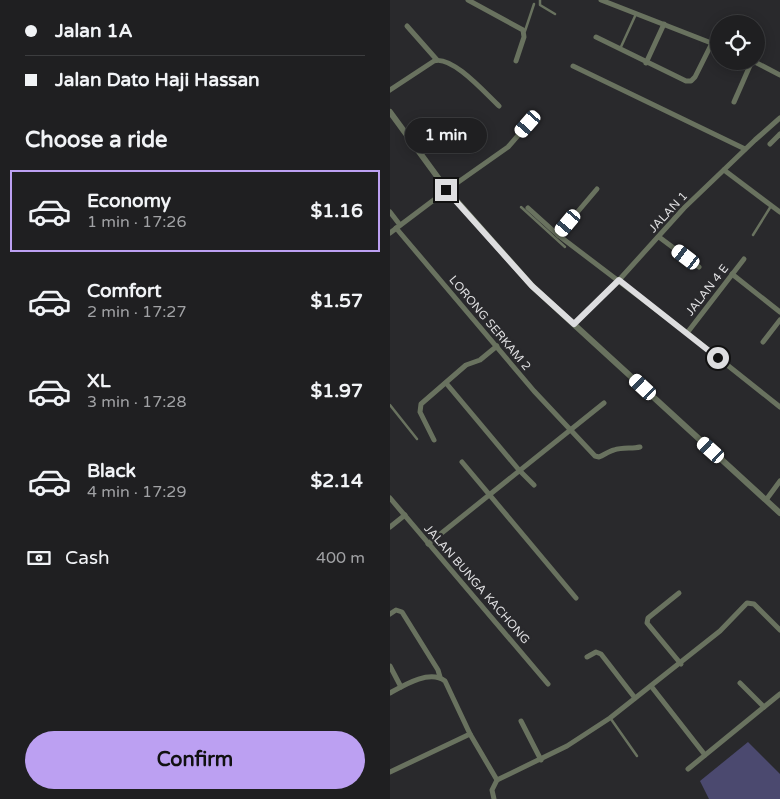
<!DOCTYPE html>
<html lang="en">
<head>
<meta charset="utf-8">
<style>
  :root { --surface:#1f1f21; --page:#27272a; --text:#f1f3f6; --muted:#a1a2a5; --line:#3c3d3f; --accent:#bca0f2 }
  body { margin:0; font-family:"Varela Round",sans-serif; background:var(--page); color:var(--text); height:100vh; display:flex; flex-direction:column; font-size:19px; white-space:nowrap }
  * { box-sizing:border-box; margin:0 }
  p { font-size:16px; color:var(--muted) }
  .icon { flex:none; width:28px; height:28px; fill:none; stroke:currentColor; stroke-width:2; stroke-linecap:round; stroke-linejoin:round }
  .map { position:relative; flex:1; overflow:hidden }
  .side { display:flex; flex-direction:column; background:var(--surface); width:390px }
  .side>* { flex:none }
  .hud { display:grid; align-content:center; height:110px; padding:0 25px; background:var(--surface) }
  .buttons { position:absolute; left:320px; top:15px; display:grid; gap:10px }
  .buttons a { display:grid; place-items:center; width:55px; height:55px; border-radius:50%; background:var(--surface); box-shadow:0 2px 12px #0003,0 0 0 1px var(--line); font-size:25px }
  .end { position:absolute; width:22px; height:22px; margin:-11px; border:6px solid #dddddf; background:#111; box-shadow:0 0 0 2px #111 }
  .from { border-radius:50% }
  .bubble { position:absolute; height:35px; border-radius:18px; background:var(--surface); box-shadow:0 2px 12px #0003,0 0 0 1px var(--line); font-size:16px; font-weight:800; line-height:35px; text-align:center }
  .car { position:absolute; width:15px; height:30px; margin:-15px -8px; border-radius:6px; box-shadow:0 0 4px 1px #0007; background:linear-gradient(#fff 24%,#345 0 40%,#fff 0 76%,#345 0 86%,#fff 0) }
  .hud b { display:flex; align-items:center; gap:18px; height:48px; font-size:19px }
  .hud b+b { border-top:1px solid var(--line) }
  .hud i { width:12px; height:12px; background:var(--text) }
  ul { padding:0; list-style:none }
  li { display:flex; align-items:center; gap:15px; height:82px; margin:0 10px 8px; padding:0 15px; border:2px solid transparent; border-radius:0px }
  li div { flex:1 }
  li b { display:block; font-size:19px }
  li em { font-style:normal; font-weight:800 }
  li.current { border-color:var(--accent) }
  li>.icon { width:45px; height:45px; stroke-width:1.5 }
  h2 { padding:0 25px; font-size:22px; line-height:60px }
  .pay { display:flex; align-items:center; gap:12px; height:55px; padding:0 25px; font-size:19px }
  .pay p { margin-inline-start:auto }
  .primary-button { display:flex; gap:10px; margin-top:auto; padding:10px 25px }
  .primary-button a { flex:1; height:58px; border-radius:30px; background:var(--accent); color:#111; font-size:20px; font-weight:800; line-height:58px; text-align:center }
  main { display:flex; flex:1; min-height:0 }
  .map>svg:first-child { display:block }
</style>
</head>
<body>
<main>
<section class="side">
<div class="hud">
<b><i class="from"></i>Jalan 1A</b>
<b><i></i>Jalan Dato Haji Hassan</b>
</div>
<h2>Choose a ride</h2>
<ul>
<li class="current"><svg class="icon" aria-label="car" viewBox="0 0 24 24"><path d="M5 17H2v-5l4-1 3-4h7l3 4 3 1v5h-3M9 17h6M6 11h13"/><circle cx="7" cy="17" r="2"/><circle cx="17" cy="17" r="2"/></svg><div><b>Economy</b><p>1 min · 17:26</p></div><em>$1.16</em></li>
<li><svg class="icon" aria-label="car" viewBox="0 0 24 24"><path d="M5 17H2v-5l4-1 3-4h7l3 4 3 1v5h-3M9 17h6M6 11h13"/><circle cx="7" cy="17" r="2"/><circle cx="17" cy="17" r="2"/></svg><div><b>Comfort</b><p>2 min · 17:27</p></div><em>$1.57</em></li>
<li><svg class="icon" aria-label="car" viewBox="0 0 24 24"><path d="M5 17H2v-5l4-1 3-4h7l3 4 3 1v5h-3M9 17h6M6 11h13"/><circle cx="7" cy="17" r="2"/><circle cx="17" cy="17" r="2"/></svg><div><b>XL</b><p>3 min · 17:28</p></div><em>$1.97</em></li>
<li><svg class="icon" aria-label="car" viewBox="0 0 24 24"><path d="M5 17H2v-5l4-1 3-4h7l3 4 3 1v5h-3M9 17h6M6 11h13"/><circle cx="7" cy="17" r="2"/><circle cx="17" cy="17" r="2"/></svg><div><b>Black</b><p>4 min · 17:29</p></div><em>$2.14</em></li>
</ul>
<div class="pay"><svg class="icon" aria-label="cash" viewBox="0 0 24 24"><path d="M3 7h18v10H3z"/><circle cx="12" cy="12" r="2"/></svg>Cash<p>400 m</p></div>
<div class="primary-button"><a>Confirm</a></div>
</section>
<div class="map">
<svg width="390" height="799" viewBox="0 0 390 799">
  <rect width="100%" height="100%" fill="#29292c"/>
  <!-- green -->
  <path fill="#4b496f" d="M358 742 390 774V799H319L310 781Z"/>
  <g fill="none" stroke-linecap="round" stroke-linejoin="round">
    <!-- service -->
    <g stroke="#69725f" stroke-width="2.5">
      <path d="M150 0V5L165 14"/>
      <path d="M135 31 144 4"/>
      <path d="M230 49 246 14"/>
      <path d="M131 207 175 247"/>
      <path d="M363 235 381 206"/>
      <path d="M0 405 27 439"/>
      <path d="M221 719 247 756"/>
    </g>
    <!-- minor -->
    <g stroke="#69725f" stroke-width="5">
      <path d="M78 0 133 30 134 37 126 61"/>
      <path d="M211 0 329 46"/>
      <path d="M17 26 47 60"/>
      <path d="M206 37 296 81H301L305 77 322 43"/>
      <path d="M363 61 390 75"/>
      <path d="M256 63 274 24"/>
      <path d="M183 66 355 149"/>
      <path d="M0 90 44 61C62 55 96 94 109 106"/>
      <path d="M344 102 362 61"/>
      <path d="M380 144 390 134"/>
      <path d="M334 170 390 212"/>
      <path d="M138 208 168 235 297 333 390 407"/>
      <path d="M0 212 10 225"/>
      <path d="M6 228 144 391 205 456 209 457C214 455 219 451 224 450 233 447 242 449 250 447"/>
      <path d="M0 233 57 190 118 147 138 124"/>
      <path d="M168 235 207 189"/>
      <path d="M269 237 309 267"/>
      <path d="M342 274 390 312"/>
      <path d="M184 324 229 280 294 208 365 140 390 118"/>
      <path d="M297 333 354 259"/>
      <path d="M373 342 390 320"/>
      <path d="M56 383 129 470 144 485"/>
      <path d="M44 440 30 412 31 404 76 365 90 360 107 346"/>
      <path d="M72 462 186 598"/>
      <path d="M0 498 158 684"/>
      <path d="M376 500 390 481"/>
      <path d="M0 527 15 515"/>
      <path d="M38 544 214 403"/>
      <path d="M289 593 258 618 257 623 291 664"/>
      <path d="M0 614 6 610 12 612 48 670 50 677"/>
      <path d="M197 657 206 652 211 654 245 698"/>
      <path d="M0 666 11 687"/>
      <path d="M350 683 374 707 390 694"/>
      <path d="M261 686 315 755"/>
      <path d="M0 693C14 685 40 669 55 681L80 734 0 772"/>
      <path d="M131 721 151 760"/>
      <path d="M80 734 107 780"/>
      <path d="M298 769 374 707"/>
      <path d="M104 799 102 790 107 780 177 746 220 718 330 631 357 603 364 604 390 630"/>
    </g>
    <!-- tertiary -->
    <path stroke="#69725f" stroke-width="6" d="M0 112 57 190 142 286 390 513"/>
  </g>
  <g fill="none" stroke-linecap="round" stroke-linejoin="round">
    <!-- route -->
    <path stroke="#dddddf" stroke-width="6" d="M56 190 142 286 184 324 229 280 328 358"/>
  </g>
  <g text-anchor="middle" stroke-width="5" stroke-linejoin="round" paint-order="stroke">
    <!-- street labels -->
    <g font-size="12" fill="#dddddf" stroke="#29292c">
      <text transform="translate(278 212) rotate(-47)" y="4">JALAN 1</text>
      <text transform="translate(317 290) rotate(-52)" y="4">JALAN 4 E</text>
      <text transform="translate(100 323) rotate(50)" y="4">LORONG SERKAM 2</text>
      <text transform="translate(87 584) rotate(49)" y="4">JALAN BUNGA KACHONG</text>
    </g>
  </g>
</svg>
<div class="buttons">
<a><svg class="icon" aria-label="locate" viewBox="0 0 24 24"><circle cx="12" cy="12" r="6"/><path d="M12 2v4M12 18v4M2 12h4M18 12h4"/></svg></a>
</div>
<i class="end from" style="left:328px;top:358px"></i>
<i class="end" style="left:56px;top:190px"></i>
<div class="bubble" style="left:15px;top:118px;width:82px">1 min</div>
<i class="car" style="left:138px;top:124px;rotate:221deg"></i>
<i class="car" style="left:178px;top:223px;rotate:220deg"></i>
<i class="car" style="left:296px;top:257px;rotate:307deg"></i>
<i class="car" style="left:253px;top:387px;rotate:313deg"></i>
<i class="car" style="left:321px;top:450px;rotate:312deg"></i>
</div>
</main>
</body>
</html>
